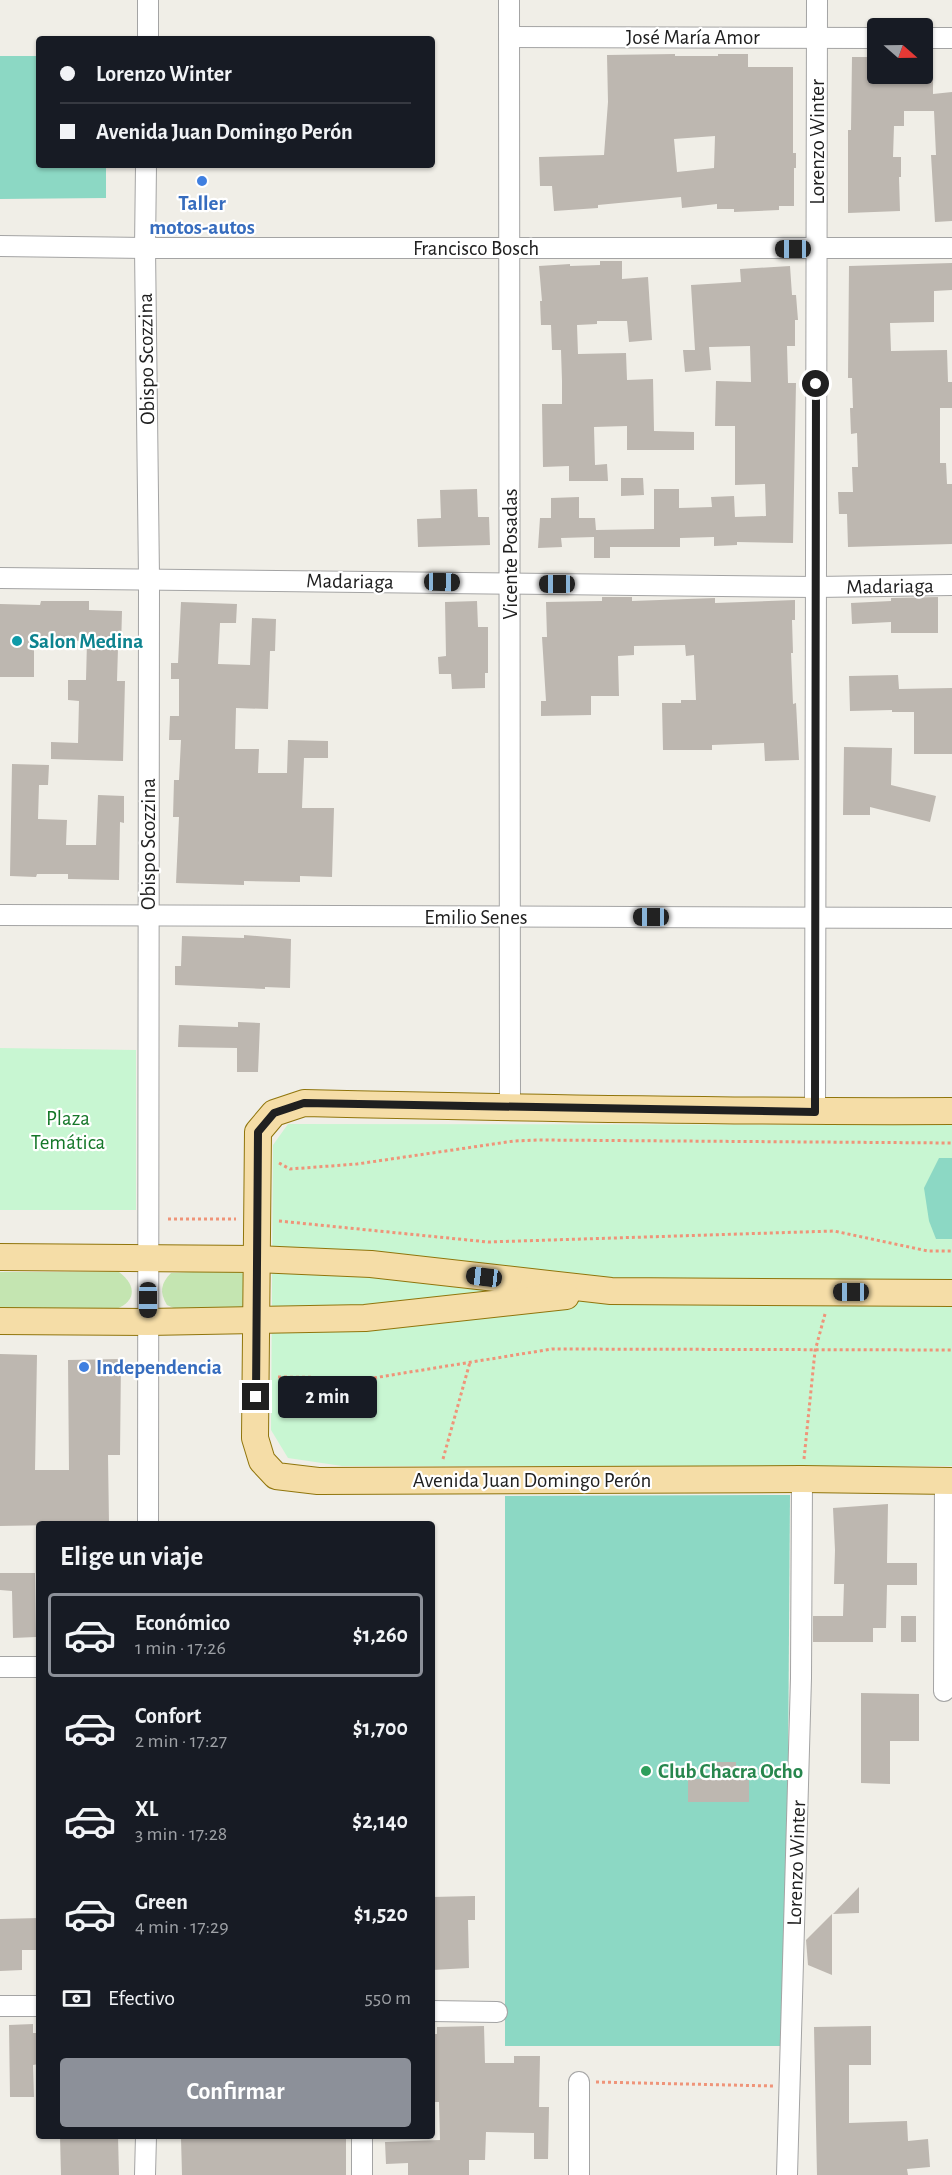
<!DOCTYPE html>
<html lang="es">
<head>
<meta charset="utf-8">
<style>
  :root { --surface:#171b24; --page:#242831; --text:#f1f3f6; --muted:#9ea1a6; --line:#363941; --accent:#8c9099 }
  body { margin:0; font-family:"Alegreya Sans",sans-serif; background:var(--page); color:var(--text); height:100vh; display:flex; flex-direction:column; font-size:22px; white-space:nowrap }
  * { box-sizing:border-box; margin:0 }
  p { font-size:20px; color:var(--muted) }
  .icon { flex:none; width:33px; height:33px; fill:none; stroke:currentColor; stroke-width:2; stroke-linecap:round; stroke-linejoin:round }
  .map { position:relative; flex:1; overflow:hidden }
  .panel { position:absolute; left:36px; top:1521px; width:399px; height:618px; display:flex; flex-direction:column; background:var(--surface); border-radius:6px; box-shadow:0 2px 4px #0004 }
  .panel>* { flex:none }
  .hud { position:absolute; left:36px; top:36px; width:399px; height:132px; border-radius:6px; box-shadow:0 2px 4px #0004; display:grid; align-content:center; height:132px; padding:0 24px; background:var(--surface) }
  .needle { width:39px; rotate:110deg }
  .tools { position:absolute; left:867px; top:18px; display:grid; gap:12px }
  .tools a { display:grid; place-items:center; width:66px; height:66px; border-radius:6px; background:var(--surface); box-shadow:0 2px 4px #0004; font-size:30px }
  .end { position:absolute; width:27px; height:27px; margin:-14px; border:8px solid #202020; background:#fff; box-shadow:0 0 0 3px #fff }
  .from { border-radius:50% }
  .bubble { position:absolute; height:42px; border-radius:6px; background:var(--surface); box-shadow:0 2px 4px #0004; font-size:20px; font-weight:600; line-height:42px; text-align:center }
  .car { position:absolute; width:18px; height:36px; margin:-18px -9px; border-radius:8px; box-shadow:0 0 4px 2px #0007; background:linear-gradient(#222 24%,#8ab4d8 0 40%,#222 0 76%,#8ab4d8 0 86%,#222 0) }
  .hud b { display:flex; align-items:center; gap:21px; height:57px; font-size:22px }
  .hud b+b { border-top:2px solid var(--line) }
  .hud i { width:15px; height:15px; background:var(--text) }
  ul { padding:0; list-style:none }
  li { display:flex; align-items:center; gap:18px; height:84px; margin:0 12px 9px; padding:0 12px; border:3px solid transparent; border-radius:6px }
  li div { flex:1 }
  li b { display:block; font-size:22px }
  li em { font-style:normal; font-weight:600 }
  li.active { border-color:var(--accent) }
  li>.icon { width:54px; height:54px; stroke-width:1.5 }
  h2 { padding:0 24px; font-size:27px; line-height:72px }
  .pay { display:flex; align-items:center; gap:15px; height:66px; padding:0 24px; font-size:22px }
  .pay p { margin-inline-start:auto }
  .cta { display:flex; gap:12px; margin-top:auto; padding:12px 24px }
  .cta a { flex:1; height:69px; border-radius:6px; background:var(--accent); color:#fff; font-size:24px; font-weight:600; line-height:69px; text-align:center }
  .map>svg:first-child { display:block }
</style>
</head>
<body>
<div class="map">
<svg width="952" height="2175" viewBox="0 0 952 2175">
  <rect width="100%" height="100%" fill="#f0eee7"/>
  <!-- grass -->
  <g fill="#c4e5b1">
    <path d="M236 1270 244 1274 245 1308 176 1309 167 1305C159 1292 161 1283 171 1273Z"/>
    <path d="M0 1272H119C138 1286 136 1304 112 1310L0 1309Z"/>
  </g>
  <!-- park -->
  <g fill="#c8f6d2">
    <path d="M0 1048 136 1050V1210H0Z"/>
    <path d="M288 1124 952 1125V1466H342L288 1458 271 1430 273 1145Z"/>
  </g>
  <!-- pitch -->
  <g fill="#8cd8c4">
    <path d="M0 56H39V165H106V198L0 199Z"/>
    <path d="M939 1158H952V1239H936L929 1221 924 1188Z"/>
    <path d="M790 1495 786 2046H505V1496Z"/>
  </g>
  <!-- building -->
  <g fill="#bdb7b0" fill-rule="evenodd">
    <path d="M675 54V56H718V54H748V67H793V153H796V168H794V206H779V210L734 212V209H717V204L682 208 681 197 598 205V208L554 211 552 186H540L539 157 604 155 608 102 607 55ZM715 136 714 168 677 172 674 139Z"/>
    <path d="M852 57H874V66H878V74H933V94L952 92V221L935 222 931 155H936L934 111H904V126H894L893 157H901V177H899L900 211 848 213V130H851Z"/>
    <path d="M600 261H622V279L648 277 652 340 629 342 627 321H597V324L577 325 578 354 626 353 627 380 653 379 654 431 694 432V450H627V426L594 427 595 465 607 464 608 481H569V466L543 467 542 404H562V381L561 350H552L551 325H541L540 301H542L539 266 570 264V266L600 265Z"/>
    <path d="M952 263V290L934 291V322L890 323 891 351 947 350 948 382H952V408H940V463H946L947 484H952V544L848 547 847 514H839L838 492H853L852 467H858L857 433 851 434 850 408H853L852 378H848L849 266Z"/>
    <path d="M790 266 792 295H796L798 320H795V346H787L788 383H796L793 543 737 542V545L714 546V537L680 538V547H610V558H594V537L561 538 562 547 538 548 540 518H551V498L579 497V518H595L596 530 654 529V489H679V508L712 507 711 497 734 496 735 517 766 516 765 484 735 485V426H715L716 381 751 382 750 346 709 347 711 370 685 372 683 350H695L691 285 741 282 740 269Z"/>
    <path d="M621 478H643L644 495 621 496Z"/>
    <path d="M477 489 478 517H489L490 545 418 547 417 519 441 518 440 490Z"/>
    <path d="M602 597H632V601L715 598V603L795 600V620H792L793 653H791L793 704 796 703 799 760 765 761 764 743 712 745V750H663L662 703H681V700H696L694 655 686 656 685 645 634 646V655L618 656 619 696H591V715L541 716V701H546L542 637H547L546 602 602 601Z"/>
    <path d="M938 597V633H891V622L852 624 851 603 891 601V598Z"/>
    <path d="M41 601H89V610L122 611 121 648H118L117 681H125L123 761 51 759V742L78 743 79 701 68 700V680H86L87 641 34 640V677H0V604L40 605Z"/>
    <path d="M477 601 478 627H488V673H485V688L452 689 451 674H439L438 657 446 656 445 602Z"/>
    <path d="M181 602 237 604 236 623H220L218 664 250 665 252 618 276 619 275 651H270L268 709 236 708 235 749H259L258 773H287L288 740 328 741V758H304L302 808H334L332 877 300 876V882L244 881V885L176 883 179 817H173L174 780H179L181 740H169L170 716H179V679H171V663H178Z"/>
    <path d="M898 675 899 689 952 688V754H914V712H892V710L850 711 849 676Z"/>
    <path d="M844 747 892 748 891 785 936 796 930 822 870 807V815H843Z"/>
    <path d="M12 764 49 765 48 785H39L38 819 67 820 66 845H96L98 795 124 796V823L120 822 119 880 68 879V874H37L36 877 10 876Z"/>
    <path d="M244 935 291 939 290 988 265 987V989L175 985V966H181L182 936 244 938Z"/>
    <path d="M238 1022 260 1023 258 1072H237V1048L178 1047 179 1025 238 1027Z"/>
    <path d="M0 1354 37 1355 35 1470H69L68 1360 121 1359 120 1455H108L109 1524 0 1526Z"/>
    <path d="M888 1504 887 1563H917V1585H887L886 1628H873V1642H813V1616H843L844 1584H834L835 1550 833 1508Z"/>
    <path d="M0 1573H35L36 1637 13 1638 12 1591 0 1590Z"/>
    <rect x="901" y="1616" width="15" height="26"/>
    <path d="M861 1693 919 1694V1741H890V1784L861 1783Z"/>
    <path d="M712 1762H736V1779L749 1780V1802H688V1779H712Z"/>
    <path d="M859 1887V1913L833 1914Z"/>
    <path d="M475 1896V1920H468L469 1968 432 1970V1897Z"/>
    <path d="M832 1914V1975L808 1965 806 1940Z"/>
    <path d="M39 1918V1950H22V1970L0 1971V1919Z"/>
    <path d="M33 2024V2033H39V2064L33 2065 34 2097H10L9 2025Z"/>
    <path d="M484 2026 485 2063H514V2056H540L539 2107H549L548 2159H534V2133L486 2132 485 2160H469V2175H408V2163L386 2164 385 2142 440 2140 439 2102H432V2034H437V2027Z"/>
    <path d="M871 2026V2065H849V2123L907 2121 908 2141 928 2139 930 2167 907 2169 908 2175H817L814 2027Z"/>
    <path d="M60 2136H118L119 2175H61Z"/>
    <path d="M224 2137V2139L346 2137V2175H182L181 2138Z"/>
  </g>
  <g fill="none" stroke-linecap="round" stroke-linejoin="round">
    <defs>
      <g id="minor">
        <path d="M509 0 510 1108"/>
        <path d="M509 37 878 38"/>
        <path d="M922 38H952"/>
        <path d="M148 39V0"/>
        <path d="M146 165 145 248 149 578 148 1524"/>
        <path d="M0 246 145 248H952"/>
        <path d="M0 578 816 587 952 585"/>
        <path d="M0 915 952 918"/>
        <path d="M815 1112 817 0"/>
        <path d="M0 1667H39"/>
        <path d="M944 1691 945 1481"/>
        <path d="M0 2006H39"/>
        <path d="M432 2011 497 2012"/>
        <path d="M362 2136V2175"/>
        <path d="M145 2175 146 2136"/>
        <path d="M579 2175V2082"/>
        <path d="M787 2175 801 1678 802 1479"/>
      </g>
      <g id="major">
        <path d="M952 1111C736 1112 520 1108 304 1103L274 1113 258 1132 255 1438 262 1461 276 1476 318 1481 802 1479 952 1481"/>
        <path d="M0 1257 256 1259 371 1264 611 1291 952 1293"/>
        <path d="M0 1321 148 1322 365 1318 566 1296"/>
      </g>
    </defs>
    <!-- minor casing -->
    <use href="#minor" stroke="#a4a4a4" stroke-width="22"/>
    <!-- major casing -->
    <use href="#major" stroke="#90750c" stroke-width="28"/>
    <!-- path -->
    <g stroke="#ef9479" stroke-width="3" stroke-dasharray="3 3" stroke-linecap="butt">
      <path d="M279 1163 290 1169 357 1164 514 1141 539 1140 952 1143"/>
      <path d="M168 1219H236"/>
      <path d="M279 1221 488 1242 834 1231 928 1251H952"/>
      <path d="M278 1377 373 1378 552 1349 952 1350"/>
      <path d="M443 1459 470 1362"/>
      <path d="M804 1459 815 1351 825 1314"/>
      <path d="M596 2082 773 2086"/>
    </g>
    <!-- minor -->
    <use href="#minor" stroke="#fff" stroke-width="20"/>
    <!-- major -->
    <use href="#major" stroke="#f5dda7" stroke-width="26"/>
  </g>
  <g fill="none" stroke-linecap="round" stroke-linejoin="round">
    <!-- route -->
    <path stroke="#202020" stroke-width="8" d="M256 1397 258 1132 274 1113 304 1103 815 1112 816 384"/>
  </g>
  <!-- markers -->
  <g fill="#3f7fe0" stroke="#fff" stroke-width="2">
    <circle cx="202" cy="181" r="6"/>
    <circle cx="84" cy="1367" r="6"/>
  </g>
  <circle fill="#0f9aa8" stroke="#fff" stroke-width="2" cx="17" cy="641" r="6"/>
  <circle fill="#2e9e5b" stroke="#fff" stroke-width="2" cx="646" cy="1771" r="6"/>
  <g text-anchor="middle" stroke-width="4.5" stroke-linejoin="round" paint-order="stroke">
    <!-- street labels -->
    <g font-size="21" fill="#202020" stroke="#fff">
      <text x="693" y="44">José María Amor</text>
      <text transform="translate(817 142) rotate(-90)" y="7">Lorenzo Winter</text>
      <text x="476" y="255">Francisco Bosch</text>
      <text transform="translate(146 359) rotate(-91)" y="7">Obispo Scozzina</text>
      <text transform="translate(510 554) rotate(-90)" y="7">Vicente Posadas</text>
      <text transform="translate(350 581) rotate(1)" y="7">Madariaga</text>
      <text transform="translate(890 586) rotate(-1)" y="7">Madariaga</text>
      <text transform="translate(148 844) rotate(-90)" y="7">Obispo Scozzina</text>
      <text x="476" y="924">Emilio Senes</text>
      <text x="532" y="1487">Avenida Juan Domingo Perón</text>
      <text transform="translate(796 1863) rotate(-88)" y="7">Lorenzo Winter</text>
    </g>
    <!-- shop labels -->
    <g font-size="21" font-weight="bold" fill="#366cbe" stroke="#fff">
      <text x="202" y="210">Taller<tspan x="202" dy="24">motos-autos</tspan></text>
      <text x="96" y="1374" text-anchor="start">Independencia</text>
    </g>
    <!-- culture labels -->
    <g font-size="21" font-weight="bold" fill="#0d838f" stroke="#fff" text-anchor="start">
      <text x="29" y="648">Salon Medina</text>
    </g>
    <!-- park labels -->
    <g font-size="21" fill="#157729" stroke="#fff">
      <text x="68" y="1125">Plaza<tspan x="68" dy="24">Temática</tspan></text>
    </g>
    <!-- leisure labels -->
    <g font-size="21" font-weight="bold" fill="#27864d" stroke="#fff" text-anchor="start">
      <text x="658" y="1778">Club Chacra Ocho</text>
    </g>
  </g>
</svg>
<div class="tools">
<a><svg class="needle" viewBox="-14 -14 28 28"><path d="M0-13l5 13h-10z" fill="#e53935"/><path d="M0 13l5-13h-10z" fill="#9ea1a6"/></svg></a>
</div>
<i class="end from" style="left:816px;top:384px"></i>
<i class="end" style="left:256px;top:1397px"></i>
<div class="bubble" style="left:278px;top:1376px;width:99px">2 min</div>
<i class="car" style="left:793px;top:249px;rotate:270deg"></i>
<i class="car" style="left:442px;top:582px;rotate:91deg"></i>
<i class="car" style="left:557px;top:584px;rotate:270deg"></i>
<i class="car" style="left:651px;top:917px;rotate:270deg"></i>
<i class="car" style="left:484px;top:1277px;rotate:277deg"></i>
<i class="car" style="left:851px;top:1292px;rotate:270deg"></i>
<i class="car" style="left:148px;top:1300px;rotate:180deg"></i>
<div class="hud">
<b><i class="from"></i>Lorenzo Winter</b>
<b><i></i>Avenida Juan Domingo Perón</b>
</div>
<section class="panel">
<h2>Elige un viaje</h2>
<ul>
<li class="active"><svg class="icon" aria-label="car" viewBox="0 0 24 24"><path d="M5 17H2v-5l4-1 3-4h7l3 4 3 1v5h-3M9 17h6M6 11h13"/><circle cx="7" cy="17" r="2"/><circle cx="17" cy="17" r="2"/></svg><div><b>Económico</b><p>1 min · 17:26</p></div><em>$1,260</em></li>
<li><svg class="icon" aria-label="car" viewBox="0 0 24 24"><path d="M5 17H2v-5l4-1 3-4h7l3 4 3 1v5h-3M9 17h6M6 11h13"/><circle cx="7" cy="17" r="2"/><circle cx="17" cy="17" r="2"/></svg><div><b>Confort</b><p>2 min · 17:27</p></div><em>$1,700</em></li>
<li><svg class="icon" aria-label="car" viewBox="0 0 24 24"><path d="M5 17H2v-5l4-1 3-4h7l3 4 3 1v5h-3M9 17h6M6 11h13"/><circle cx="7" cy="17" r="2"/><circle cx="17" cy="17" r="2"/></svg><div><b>XL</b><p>3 min · 17:28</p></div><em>$2,140</em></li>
<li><svg class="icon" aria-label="car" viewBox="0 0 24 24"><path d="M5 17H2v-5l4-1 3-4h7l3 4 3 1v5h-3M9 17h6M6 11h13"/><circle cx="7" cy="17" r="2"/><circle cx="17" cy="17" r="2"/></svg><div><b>Green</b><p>4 min · 17:29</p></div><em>$1,520</em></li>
</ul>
<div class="pay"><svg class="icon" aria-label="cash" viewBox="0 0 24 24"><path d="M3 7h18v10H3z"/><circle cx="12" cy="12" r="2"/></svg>Efectivo<p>550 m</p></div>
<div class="cta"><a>Confirmar</a></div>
</section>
</div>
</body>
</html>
